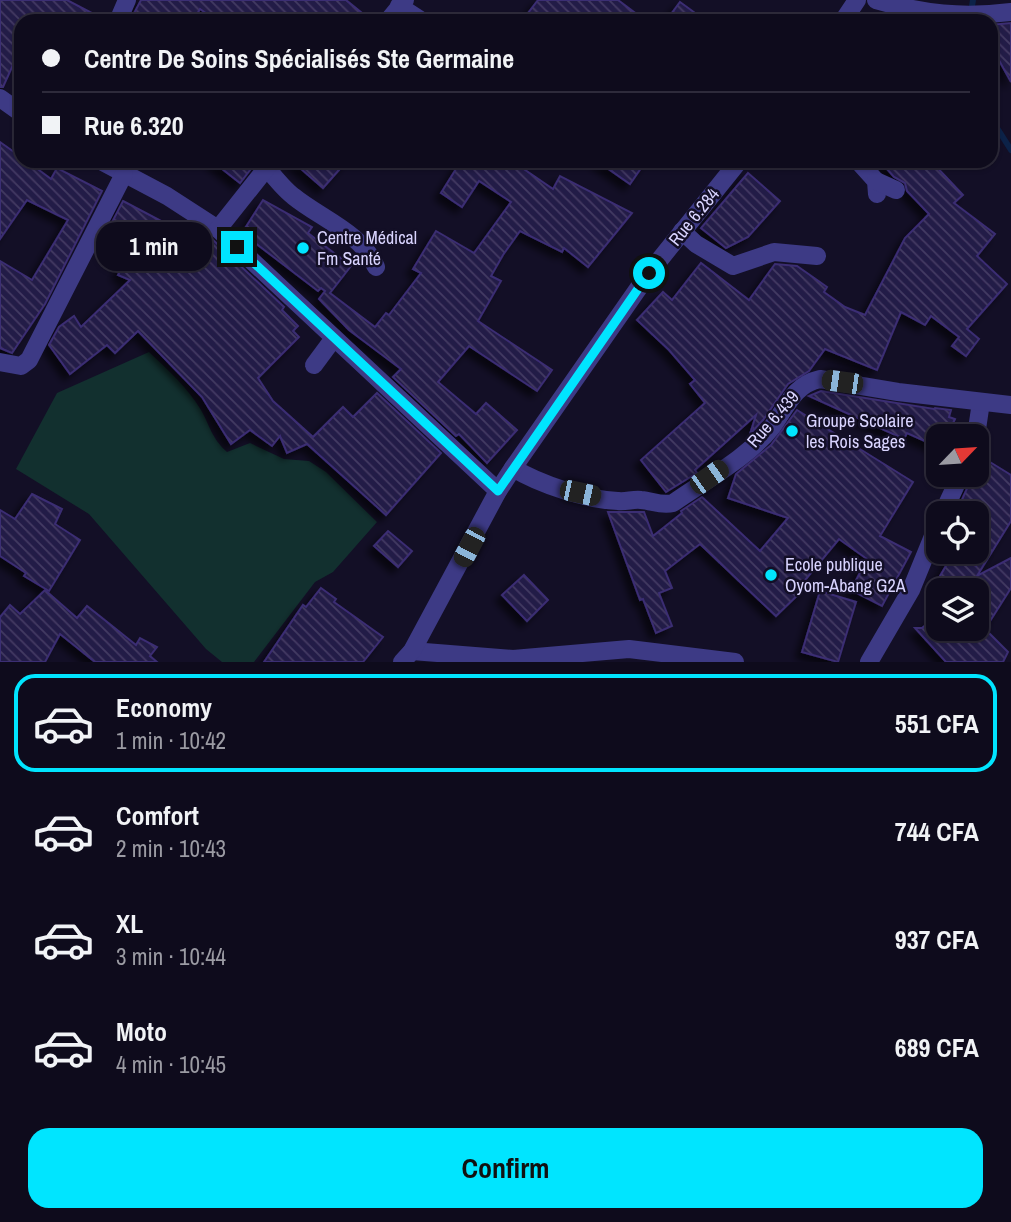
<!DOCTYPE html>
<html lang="en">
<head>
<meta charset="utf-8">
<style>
  :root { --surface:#0e0b1c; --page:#1c1929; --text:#f1f3f6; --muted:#9b9ba3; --line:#2e2b3b; --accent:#00e5ff }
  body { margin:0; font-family:"Archivo Narrow",sans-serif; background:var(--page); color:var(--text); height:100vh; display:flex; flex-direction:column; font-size:26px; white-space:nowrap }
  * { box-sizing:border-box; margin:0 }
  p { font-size:23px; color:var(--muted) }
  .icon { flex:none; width:38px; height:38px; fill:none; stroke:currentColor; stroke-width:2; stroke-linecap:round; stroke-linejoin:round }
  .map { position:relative; height:662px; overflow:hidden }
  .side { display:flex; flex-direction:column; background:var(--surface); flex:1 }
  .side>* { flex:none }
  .hud { position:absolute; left:14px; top:14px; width:984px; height:154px; border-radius:21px; box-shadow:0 2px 5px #0004,0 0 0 2px var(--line); display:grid; align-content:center; height:154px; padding:0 28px; background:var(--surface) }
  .needle { width:46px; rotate:65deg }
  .buttons { position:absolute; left:926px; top:424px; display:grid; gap:14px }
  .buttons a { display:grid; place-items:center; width:63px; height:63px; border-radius:14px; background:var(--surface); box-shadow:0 2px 5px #0004,0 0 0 2px var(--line); font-size:35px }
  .end { position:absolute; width:32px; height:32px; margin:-16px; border:9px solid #00e5ff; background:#111; box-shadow:0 0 0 4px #111 }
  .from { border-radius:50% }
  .bubble { position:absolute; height:49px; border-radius:21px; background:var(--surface); box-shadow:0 2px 5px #0004,0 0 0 2px var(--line); font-size:23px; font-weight:700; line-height:49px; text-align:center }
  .car { position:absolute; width:21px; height:42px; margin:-21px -10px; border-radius:9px; box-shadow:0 0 5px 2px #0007; background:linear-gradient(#222 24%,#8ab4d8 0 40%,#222 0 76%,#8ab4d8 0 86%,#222 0) }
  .hud b { display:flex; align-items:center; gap:24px; height:66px; font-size:26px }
  .hud b+b { border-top:2px solid var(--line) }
  .hud i { width:18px; height:18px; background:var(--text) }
  ul { padding:12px 0 0; list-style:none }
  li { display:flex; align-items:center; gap:21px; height:98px; margin:0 14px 10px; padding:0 14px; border:4px solid transparent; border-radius:21px }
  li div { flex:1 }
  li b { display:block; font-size:26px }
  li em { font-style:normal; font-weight:700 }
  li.selected { border-color:var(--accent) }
  li>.icon { width:63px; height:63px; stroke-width:1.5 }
  .primary-button { display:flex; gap:14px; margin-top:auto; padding:14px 28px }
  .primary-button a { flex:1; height:80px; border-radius:21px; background:var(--accent); color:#111; font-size:28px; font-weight:700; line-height:80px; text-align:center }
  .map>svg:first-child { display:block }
</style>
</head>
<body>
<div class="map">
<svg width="1011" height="662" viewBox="0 0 1011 662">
  <defs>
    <pattern id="building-back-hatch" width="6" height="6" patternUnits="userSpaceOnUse" patternTransform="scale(1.75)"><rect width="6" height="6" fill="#241b47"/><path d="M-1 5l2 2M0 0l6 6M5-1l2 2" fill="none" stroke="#433b63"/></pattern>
    <filter id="shadow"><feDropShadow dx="-6" dy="6" stdDeviation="3.5" flood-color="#0009"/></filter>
  </defs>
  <rect width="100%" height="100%" fill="#130f26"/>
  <!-- grass -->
  <path fill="#12302f" d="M149 352C168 370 188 388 201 410 211 428 211 437 227 452L250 443 284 459 309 461 326 472 377 522 333 572 315 582 254 662H222L206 649 89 514 16 469 57 393Z"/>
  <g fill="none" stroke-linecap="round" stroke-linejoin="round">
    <!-- stream -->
    <g stroke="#0c2248" stroke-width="6">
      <path d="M971 12 973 0"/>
      <path d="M990 117 1011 150"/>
    </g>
  </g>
  <!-- building -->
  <g fill="url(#building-back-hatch)" stroke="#3b2d73" stroke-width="2" filter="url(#shadow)">
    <path d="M0 0H67L107 21H21V58L17 56 3 87H0Z"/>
    <path d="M141 0H346L372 21H217L200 9 193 21H130Z"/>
    <path d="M538 0H618L646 21H522Z"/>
    <path d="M680 2 706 21H666Z"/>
    <path d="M1011 23V82L990 44V25Z"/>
    <path d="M0 142 21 157V161H27L51 179 57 168 102 191 45 304 12 353 0 348V261L32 280 68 220 27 200 0 239Z"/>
    <path d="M212 161H257L240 183Z"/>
    <path d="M292 161H347L323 188Z"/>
    <path d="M461 161H512L553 189 560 176 632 213 588 267 564 248 562 252 520 231 503 255 491 276 501 281 478 321 552 370 537 391 469 346 438 382 476 414 486 403 517 430 487 463 459 434 456 436 393 377 401 369 349 330 319 299 325 291 321 288 318 291 242 233 263 200 312 227 308 233 351 266 330 293 375 327 386 313 389 315 421 273 413 269 436 231 474 253 511 202 479 181 462 207 441 193Z"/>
    <path d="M597 161H646L630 184Z"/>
    <path d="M880 161H931L963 195 954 203 995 234 977 256 1007 284 967 329 979 339 966 356 952 346 959 337 931 316 925 325 901 312 877 370 825 349 809 371 788 384 763 420 750 434 756 415 695 470 697 473 666 492 641 460 705 403 690 384 695 380 669 350 637 320 663 292 672 300 701 263 749 300 775 264 797 266 827 287 824 292 845 307 865 315 905 238 929 214 907 191 905 183 894 177Z"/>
    <path d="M748 173 780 201 748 237 726 248 701 228Z"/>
    <path d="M123 201 163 222 158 232 194 258 209 237 211 238 284 307 282 310 298 326 293 331 299 337 258 378 273 401 313 437 343 407 353 417 377 393 441 453 386 515 307 444 287 453 280 436 272 446 250 430 231 444 202 397 138 331 115 353 107 345 70 374 49 345 59 327 74 316 81 327 130 280 118 275 133 246 107 232Z"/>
    <path d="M821 391 934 409 935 408 951 410 949 417 955 419 947 436H938V447L907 433 904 439 809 396Z"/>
    <path d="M797 410 913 482 880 536 911 552 882 606 851 590 867 559 839 539 801 585 806 587 776 616 700 544 665 571 672 588 659 593 672 626 656 633 643 599 640 600 608 512H644L653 536 682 513 681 511 702 497 760 551 788 518 728 498 736 474 771 445Z"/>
    <path d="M985 459 1011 475V521L977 576 1011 558V588L985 629 1008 652 1003 662H946L915 628H922L938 615V628H976V590H946L936 583 954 552 976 566V513H956L969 484Z"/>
    <path d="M32 494 62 509 55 524 80 540 49 591 24 576 26 573 0 556V510L15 519Z"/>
    <path d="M388 531 412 551 398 567 374 546Z"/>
    <path d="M524 575 548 600 527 621 502 595Z"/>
    <path d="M321 588 336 599 334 602 383 637 363 662H264L303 605 306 607Z"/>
    <path d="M45 590 77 618 87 606 136 645 140 638 157 647 150 656 157 662H95L60 634 45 662H0V617L10 605 20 614Z"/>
    <path d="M820 591 856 602 838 662 802 652Z"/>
  </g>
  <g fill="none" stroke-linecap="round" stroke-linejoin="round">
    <!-- minor -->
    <g stroke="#3d3a85" stroke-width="18">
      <path d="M876 0C924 14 962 18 1011 12"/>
      <path d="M399 6 422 21"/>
      <path d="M118 21 127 0"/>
      <path d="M388 21 405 0"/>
      <path d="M843 21 857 0"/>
      <path d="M0 98 21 113"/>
      <path d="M101 161 167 196 218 229 498 491"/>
      <path d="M858 161 876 181 877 194"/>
      <path d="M267 168C275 178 284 189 293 196 321 219 361 232 376 267"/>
      <path d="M876 181 896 190"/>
      <path d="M218 229 272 161"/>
      <path d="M682 231 696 244 733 266 774 252 817 256"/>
      <path d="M0 362 21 366 29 360 124 174"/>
      <path d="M314 365 334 338"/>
      <path d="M976 436 981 402"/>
      <path d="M513 468C539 484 587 500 618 501 626 502 633 499 641 500 653 501 661 506 673 503 704 481 749 457 772 427 787 407 793 385 820 379L898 392 1011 405"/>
      <path d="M943 513 961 474"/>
      <path d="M412 651 513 659 629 649 735 662"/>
      <path d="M402 662 412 651 498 491 513 468 649 273 739 161"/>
      <path d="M869 662 911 590 938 524"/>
    </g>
  </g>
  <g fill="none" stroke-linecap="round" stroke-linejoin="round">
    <!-- route -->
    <path stroke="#00e5ff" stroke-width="9" d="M237 247 498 491 649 273"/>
  </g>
  <!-- markers -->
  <g fill="#00e5ff" stroke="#130f26" stroke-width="2.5">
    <circle cx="303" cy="248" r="7"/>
    <circle cx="792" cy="431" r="7"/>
    <circle cx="771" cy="575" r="7"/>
  </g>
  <g text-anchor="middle" stroke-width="5" stroke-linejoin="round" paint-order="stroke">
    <!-- street labels -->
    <g font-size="18" fill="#d9d4ff" stroke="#130f26">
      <text transform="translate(694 217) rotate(-51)" y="6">Rue 6.284</text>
      <text transform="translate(773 419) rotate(-49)" y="6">Rue 6.439</text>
    </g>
    <!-- poi labels -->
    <g font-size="18" fill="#d9d4ff" stroke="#130f26" text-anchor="start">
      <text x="317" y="244">Centre Médical<tspan x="317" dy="21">Fm Santé</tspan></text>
      <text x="806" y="427">Groupe Scolaire<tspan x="806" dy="21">les Rois Sages</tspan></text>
      <text x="785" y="571">Ecole publique<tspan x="785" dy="21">Oyom-Abang G2A</tspan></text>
    </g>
  </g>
</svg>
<div class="buttons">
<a><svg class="needle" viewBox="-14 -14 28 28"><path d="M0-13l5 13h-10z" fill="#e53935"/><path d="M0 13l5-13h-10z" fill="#9b9ba3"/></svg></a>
<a><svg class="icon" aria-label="locate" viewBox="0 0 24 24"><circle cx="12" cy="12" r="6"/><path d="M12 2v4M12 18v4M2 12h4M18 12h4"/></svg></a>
<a><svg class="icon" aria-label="layers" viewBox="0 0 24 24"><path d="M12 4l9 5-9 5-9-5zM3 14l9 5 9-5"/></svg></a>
</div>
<i class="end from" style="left:649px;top:273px"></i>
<i class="end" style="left:237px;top:247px"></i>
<div class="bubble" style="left:96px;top:222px;width:116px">1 min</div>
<i class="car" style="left:842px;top:382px;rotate:278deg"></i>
<i class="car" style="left:709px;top:477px;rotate:55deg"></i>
<i class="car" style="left:580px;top:493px;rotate:102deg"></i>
<i class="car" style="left:469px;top:547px;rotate:208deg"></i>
<div class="hud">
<b><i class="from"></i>Centre De Soins Spécialisés Ste Germaine</b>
<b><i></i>Rue 6.320</b>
</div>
</div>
<section class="side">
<ul>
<li class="selected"><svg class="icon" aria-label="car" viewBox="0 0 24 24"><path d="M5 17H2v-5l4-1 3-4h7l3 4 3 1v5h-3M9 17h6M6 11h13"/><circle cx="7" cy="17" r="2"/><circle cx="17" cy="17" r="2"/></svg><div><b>Economy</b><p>1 min · 10:42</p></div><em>551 CFA</em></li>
<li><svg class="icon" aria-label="car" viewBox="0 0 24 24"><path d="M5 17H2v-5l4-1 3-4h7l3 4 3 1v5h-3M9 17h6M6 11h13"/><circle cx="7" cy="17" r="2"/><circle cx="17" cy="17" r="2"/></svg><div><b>Comfort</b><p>2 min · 10:43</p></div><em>744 CFA</em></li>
<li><svg class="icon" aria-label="car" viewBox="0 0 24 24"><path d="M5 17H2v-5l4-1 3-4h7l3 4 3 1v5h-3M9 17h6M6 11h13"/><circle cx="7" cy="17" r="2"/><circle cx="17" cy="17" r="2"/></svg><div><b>XL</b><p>3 min · 10:44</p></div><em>937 CFA</em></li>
<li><svg class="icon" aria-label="car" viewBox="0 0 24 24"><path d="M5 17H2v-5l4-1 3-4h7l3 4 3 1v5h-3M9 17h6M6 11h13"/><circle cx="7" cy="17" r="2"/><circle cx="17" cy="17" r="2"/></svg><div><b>Moto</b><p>4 min · 10:45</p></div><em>689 CFA</em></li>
</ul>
<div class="primary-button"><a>Confirm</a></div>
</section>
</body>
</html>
